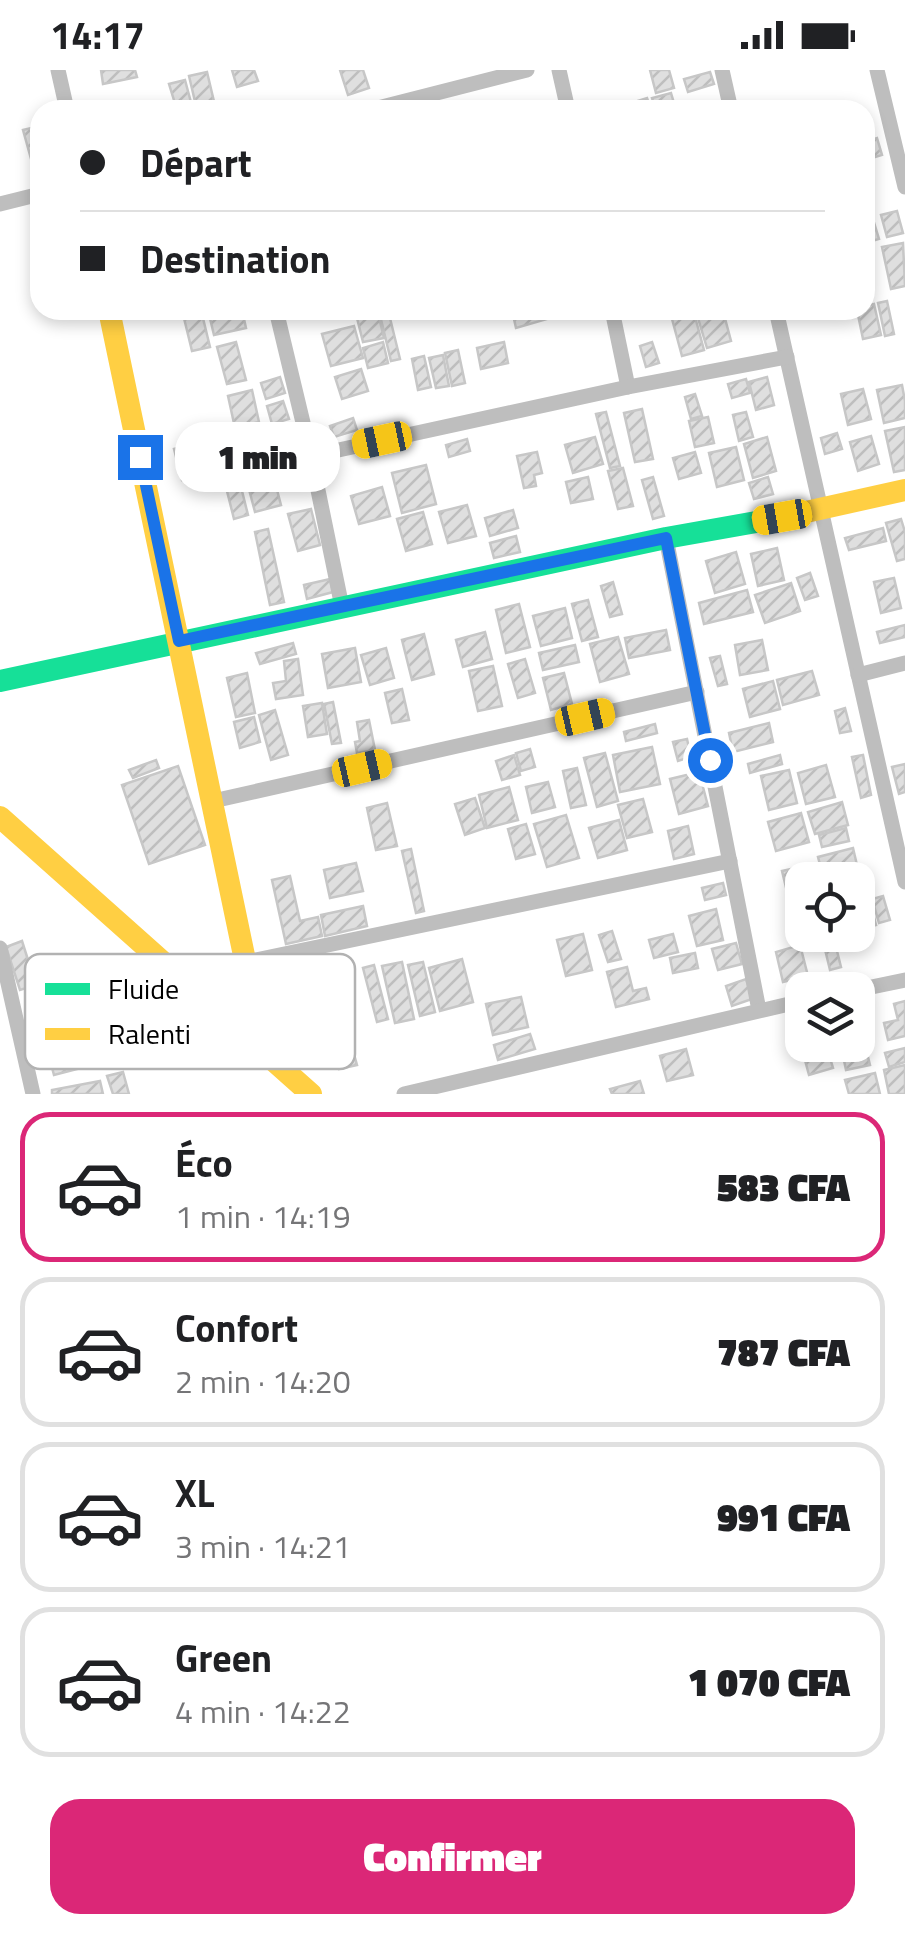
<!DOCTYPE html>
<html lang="fr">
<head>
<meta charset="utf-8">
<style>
  :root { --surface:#fff; --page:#f6f6f6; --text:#202124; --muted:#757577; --line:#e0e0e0; --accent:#db2777 }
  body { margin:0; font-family:"Titillium Web",sans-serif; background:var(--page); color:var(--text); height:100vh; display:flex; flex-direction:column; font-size:38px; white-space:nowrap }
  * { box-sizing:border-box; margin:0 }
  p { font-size:32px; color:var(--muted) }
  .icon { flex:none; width:55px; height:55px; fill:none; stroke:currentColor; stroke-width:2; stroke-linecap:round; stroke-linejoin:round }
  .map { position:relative; height:1024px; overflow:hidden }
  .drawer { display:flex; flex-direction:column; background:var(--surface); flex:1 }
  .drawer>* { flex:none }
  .top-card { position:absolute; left:30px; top:30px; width:845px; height:220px; border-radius:30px; box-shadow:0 5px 15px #0003; display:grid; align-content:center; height:220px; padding:0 50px; background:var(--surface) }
  .buttons { position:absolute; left:785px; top:792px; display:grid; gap:20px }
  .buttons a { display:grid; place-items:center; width:90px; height:90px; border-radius:20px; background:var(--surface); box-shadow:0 5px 15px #0003; font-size:50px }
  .end { position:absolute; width:45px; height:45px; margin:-22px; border:12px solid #1a73e8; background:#fff; box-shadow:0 0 0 5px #fff }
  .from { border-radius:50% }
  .bubble { position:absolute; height:70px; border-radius:30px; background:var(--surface); box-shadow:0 5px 15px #0003; font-size:32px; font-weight:800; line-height:70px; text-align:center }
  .car { position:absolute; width:30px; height:60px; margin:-30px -15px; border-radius:12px; box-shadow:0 0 8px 2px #0007; background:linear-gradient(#f5c518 24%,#345 0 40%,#f5c518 0 76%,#345 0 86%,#f5c518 0) }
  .top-card b { display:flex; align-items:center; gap:35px; height:95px; font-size:38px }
  .top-card b+b { border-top:2px solid var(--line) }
  .top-card i { width:25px; height:25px; background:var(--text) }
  ul { padding:18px 0 0; list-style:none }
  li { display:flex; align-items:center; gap:30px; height:150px; margin:0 20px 15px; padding:0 30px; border:5px solid var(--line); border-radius:30px }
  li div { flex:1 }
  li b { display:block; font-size:38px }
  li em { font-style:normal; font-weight:800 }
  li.selected { border-color:var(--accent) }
  li>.icon { width:90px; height:90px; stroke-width:1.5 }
  .cta { display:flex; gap:20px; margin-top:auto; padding:20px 50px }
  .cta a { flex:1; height:115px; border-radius:30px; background:var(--accent); color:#fff; font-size:40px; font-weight:800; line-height:115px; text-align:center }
  .status { display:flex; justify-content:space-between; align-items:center; height:70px; padding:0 50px; background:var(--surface); direction:ltr }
  .status svg { height:28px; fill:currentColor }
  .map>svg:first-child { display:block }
</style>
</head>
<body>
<div class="status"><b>14:17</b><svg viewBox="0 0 49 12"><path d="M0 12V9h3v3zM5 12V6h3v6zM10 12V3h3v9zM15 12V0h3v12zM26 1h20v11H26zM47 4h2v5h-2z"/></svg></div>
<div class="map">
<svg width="905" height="1024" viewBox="0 0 905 1024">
  <defs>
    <pattern id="building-hatch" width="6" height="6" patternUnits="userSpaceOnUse" patternTransform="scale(2.5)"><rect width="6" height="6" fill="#dfdfdf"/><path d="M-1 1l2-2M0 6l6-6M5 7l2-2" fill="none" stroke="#bebebe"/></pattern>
  </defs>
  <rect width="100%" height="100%" fill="#fff"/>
  <!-- building -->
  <g fill="url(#building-hatch)" stroke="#c7c7c7" stroke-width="2.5">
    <path d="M101 0H135L137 7 103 14Z"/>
    <path d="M232 0H254L258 11 237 17Z"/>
    <path d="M340 0H363L369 18 348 25Z"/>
    <path d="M650 0H669L674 18 656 23Z"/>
    <path d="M207 2 216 40H197L189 6Z"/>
    <path d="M710 2 714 14 688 22 684 9Z"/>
    <path d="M185 10 193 40H177L169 14Z"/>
    <path d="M671 23 676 40H656L652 28Z"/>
    <path d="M647 28 651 40H609Z"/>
    <path d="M40 56V94L33 96 23 60Z"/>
    <path d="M877 68 882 85 865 90V72Z"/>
    <path d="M897 141 903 163 887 167 881 145Z"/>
    <path d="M872 146 879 169 865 173V148Z"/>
    <path d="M903 173 905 216 891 219 882 177Z"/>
    <path d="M887 231 894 264 885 266 878 233Z"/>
    <path d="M874 234 881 265 863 269 857 240H865V236Z"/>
    <path d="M201 240 210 277 192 281 183 244Z"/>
    <path d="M208 240H242L246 258 214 265Z"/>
    <path d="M388 240 400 289 391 291 379 241Z"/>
    <path d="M512 240H552L554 247 516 258Z"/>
    <path d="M723 241 731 271 707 278 698 248Z"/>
    <path d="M378 243 384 268 363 272 357 248Z"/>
    <path d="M694 243 704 280 682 286 672 249Z"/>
    <path d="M354 256 363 288 331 296 322 264Z"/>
    <path d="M236 272 246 310 227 314 217 277Z"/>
    <path d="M383 272 388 293 368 298 363 278Z"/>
    <path d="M504 272 508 293 481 299 477 278Z"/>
    <path d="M652 272 659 293 646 297 640 276Z"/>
    <path d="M458 280 465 313 452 316 445 283Z"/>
    <path d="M443 285 449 316 436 318 429 288Z"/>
    <path d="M424 286 431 317 418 320 412 289Z"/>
    <path d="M361 299 368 321 342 329 335 307Z"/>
    <path d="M280 307 285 323 266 329 261 313Z"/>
    <path d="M767 307 774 335 756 340 749 312Z"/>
    <path d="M746 309 750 323 732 328 728 314Z"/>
    <path d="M902 315 905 331V348L884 353 877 320Z"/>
    <path d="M863 319 871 349 848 355 841 324Z"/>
    <path d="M252 320 259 352 235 358 228 326Z"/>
    <path d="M695 324 702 346 691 349 685 327Z"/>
    <path d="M283 331 289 349 272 354 267 336Z"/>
    <path d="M642 339 653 389 635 392 624 343Z"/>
    <path d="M606 342 620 396 610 398 596 344Z"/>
    <path d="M746 342 753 367 739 371 733 345Z"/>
    <path d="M708 347 714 373 695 377 689 351Z"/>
    <path d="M353 348 357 360 334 367 330 356Z"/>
    <path d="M905 357V400L894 402 885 361Z"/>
    <path d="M837 363 842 379 825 384 821 368Z"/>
    <path d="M262 366 269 395 245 401 238 371Z"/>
    <path d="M871 366 879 394 858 401 850 372Z"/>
    <path d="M595 367 603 394 573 403 565 375Z"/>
    <path d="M767 367 776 401 753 408 744 374Z"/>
    <path d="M467 369 470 381 449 387 446 375Z"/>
    <path d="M230 370 237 402 208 409 201 376Z"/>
    <path d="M190 375 198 407 182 410 174 379Z"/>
    <path d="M736 377 744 410 717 417 709 383Z"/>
    <path d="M537 382 542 403 534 405 536 416 524 418 517 386Z"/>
    <path d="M695 382 701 403 679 409 673 388Z"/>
    <path d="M426 395 436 434 402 443 392 403Z"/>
    <path d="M623 398 633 436 618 439 608 401Z"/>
    <path d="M272 401 281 435 255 442 246 408Z"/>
    <path d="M588 407 593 429 571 433 566 412Z"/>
    <path d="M653 407 664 446 653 449 642 410Z"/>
    <path d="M768 407 773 424 754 429 749 413Z"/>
    <path d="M241 417 248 445 234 449 227 421Z"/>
    <path d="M382 417 390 446 359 454 351 426Z"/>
    <path d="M467 435 476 466 448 473 439 442Z"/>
    <path d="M311 439 320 475 298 481 288 444Z"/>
    <path d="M513 440 518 458 490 466 485 448Z"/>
    <path d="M423 442 432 474 406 481 397 449Z"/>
    <path d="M901 449 905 462V489L897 491 886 453Z"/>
    <path d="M883 458 886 471 849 480 845 468Z"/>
    <path d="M268 459 284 532 270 535 255 462Z"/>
    <path d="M516 466 520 482 494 488 490 473Z"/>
    <path d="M777 478 784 510 758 516 751 484Z"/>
    <path d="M736 482 745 514 715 523 706 491Z"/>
    <path d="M810 503 818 526 805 530 797 508Z"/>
    <path d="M894 508 901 538 881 543 874 512Z"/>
    <path d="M330 509 333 522 307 529 304 515Z"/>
    <path d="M613 512 622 544 610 547 601 516Z"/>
    <path d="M791 513 800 541 765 553 755 525Z"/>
    <path d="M747 520 753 542 704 554 699 533Z"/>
    <path d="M588 530 598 567 582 571 572 534Z"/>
    <path d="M519 534 530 577 506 583 496 540Z"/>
    <path d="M565 538 572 568 541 576 533 546Z"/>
    <path d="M905 555V567L880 573 877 562Z"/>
    <path d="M666 560 670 580 629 588 625 568Z"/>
    <path d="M485 562 492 589 463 597 456 570Z"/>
    <path d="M424 564 434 604 412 610 402 570Z"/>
    <path d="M618 567 629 604 600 612 590 574Z"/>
    <path d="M762 570 768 600 740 605 735 575Z"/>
    <path d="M293 573 296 584 260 594 256 583Z"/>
    <path d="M575 575 579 592 543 600 539 583Z"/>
    <path d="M355 578 361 612 328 618 322 584Z"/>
    <path d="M386 578 394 608 370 615 361 585Z"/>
    <path d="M720 586 727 614 718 616 710 588Z"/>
    <path d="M298 589 303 625 276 629 273 613 286 611 284 591Z"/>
    <path d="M525 589 535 623 518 628 508 594Z"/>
    <path d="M493 596 502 636 478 641 469 601Z"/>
    <path d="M812 601 819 625 783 635 777 610Z"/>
    <path d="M247 603 255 643 236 647 227 608Z"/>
    <path d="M564 603 572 634 551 640 543 608Z"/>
    <path d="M773 611 780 639 750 647 743 619Z"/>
    <path d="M402 619 409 650 392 653 385 623Z"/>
    <path d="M333 632 341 673 332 674 324 634Z"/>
    <path d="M322 633 327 664 308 667 303 636Z"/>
    <path d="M845 638 851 661 840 663 835 641Z"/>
    <path d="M275 640 288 685 271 690 259 645Z"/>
    <path d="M254 647 260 672 240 678 234 652Z"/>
    <path d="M369 650 375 680 357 683 355 672 360 671 357 652Z"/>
    <path d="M769 653 773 672 733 682 729 663Z"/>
    <path d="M655 654 657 663 626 671 624 662Z"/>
    <path d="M687 669 691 687 678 691 673 672Z"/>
    <path d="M652 677 660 714 620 722 613 685Z"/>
    <path d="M530 679 535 697 521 701 516 683Z"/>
    <path d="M605 683 618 731 597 737 584 688Z"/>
    <path d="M514 685 520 705 502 710 496 691Z"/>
    <path d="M780 685 782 694 750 703 748 694Z"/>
    <path d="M863 685 871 725 861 728 852 687Z"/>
    <path d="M156 690 159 698 133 708 129 700Z"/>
    <path d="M905 694V722L899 724 892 697Z"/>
    <path d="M826 695 835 727 806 734 798 703Z"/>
    <path d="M178 696 205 775 149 794 122 715Z"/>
    <path d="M577 698 586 735 571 738 563 701Z"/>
    <path d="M789 700 797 733 769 740 761 706Z"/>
    <path d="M699 702 708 736 679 744 670 709Z"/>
    <path d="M548 712 555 737 532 743 526 717Z"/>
    <path d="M509 717 518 750 487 758 479 725Z"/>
    <path d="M475 728 485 758 465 765 455 734Z"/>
    <path d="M643 729 652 762 627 768 618 735Z"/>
    <path d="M842 732 848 755 815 764 808 742Z"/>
    <path d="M387 733 397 776 376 780 367 738Z"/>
    <path d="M801 743 809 772 776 781 768 752Z"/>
    <path d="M566 745 579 788 547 797 534 754Z"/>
    <path d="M619 750 627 780 598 788 589 758Z"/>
    <path d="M526 754 535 784 516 789 508 759Z"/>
    <path d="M688 756 694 784 674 789 668 761Z"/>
    <path d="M846 758 849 771 822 777 819 765Z"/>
    <path d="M853 778 860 808 824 810 818 787Z"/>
    <path d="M411 779 424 841 416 843 402 781Z"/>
    <path d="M356 793 363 821 330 828 324 800Z"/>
    <path d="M814 794 818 810H802V831L790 834 782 801Z"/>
    <path d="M290 806 300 851 318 847 322 866 286 874 272 810Z"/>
    <path d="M723 813 726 825 705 830 702 818Z"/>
    <path d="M883 826 890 850 879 853 872 829Z"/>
    <path d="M363 836 367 856 325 866 321 845Z"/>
    <path d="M716 839 723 870 697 876 689 846Z"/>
    <path d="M872 839 876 855 858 859V842Z"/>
    <path d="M612 861 621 889 608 892 599 865Z"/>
    <path d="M583 864 592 900 566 906 557 870Z"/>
    <path d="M673 864 678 882 654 888 649 870Z"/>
    <path d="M833 865 841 897 830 900 822 867Z"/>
    <path d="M22 871 36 915 20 920 6 877Z"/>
    <path d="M736 873 742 894 718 900 712 879Z"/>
    <path d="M800 875 808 906 783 912 776 882Z"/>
    <path d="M695 883 698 898 673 903 670 888Z"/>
    <path d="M462 889 473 932 440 941 429 898Z"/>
    <path d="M402 892 414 949 395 953 382 896Z"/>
    <path d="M423 892 435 942 420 946 408 895Z"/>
    <path d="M374 895 388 949 377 952 363 898Z"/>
    <path d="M627 897 633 921 646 918 649 929 616 937 607 902Z"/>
    <path d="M746 909 752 929 732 936 726 916Z"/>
    <path d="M521 927 528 957 493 965 486 934Z"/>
    <path d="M905 931V966L888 970 884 953 898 950 894 934Z"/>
    <path d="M530 964 535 979 498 990 494 975Z"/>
    <path d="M349 966 357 995 339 999 331 970Z"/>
    <path d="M88 967 96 994 54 1005 47 979Z"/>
    <path d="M802 967V975H826L833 998 809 1005 799 968Z"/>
    <path d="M864 971 870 995 846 1000 841 976 858 975V972Z"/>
    <path d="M905 978V992L889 997 885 983Z"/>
    <path d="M686 979 693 1005 667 1011 660 986Z"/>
    <path d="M905 995V1024H889L884 1000Z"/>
    <path d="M123 1002 129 1024H113L107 1006Z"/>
    <path d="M875 1003 880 1024H849L845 1010Z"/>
    <path d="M100 1011 103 1024H52V1020Z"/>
    <path d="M640 1011 644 1024H612L610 1019Z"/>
  </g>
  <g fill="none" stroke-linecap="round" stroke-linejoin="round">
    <!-- street -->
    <g stroke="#bebebe" stroke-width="15">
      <path d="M58 0 67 40"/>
      <path d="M559 0 568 40"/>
      <path d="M722 0 731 40"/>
      <path d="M877 0 905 117"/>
      <path d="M370 40 527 0"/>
      <path d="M0 134 40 124"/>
      <path d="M276 240 311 386 342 537"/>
      <path d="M612 240 628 317"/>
      <path d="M776 240 905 812"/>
      <path d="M311 386 628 317 787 287"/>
      <path d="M666 468 759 940"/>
      <path d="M858 605 905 593"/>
      <path d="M213 731 697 622"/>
      <path d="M0 878 33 1024"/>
      <path d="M246 892 730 791"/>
      <path d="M857 920 905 910"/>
      <path d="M404 1024 802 931"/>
    </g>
    <!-- fast -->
    <path stroke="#16e098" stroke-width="22" d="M0 611 666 468 779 448"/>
    <!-- slow -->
    <g stroke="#ffcf43" stroke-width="22">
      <path d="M109 240 264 981"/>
      <path d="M779 448 905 420"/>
      <path d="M0 747 311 1024"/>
    </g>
  </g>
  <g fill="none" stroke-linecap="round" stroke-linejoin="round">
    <!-- route -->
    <path stroke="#1a73e8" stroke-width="12" d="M140 387 179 571 666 468 710 690"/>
  </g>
  <!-- legend -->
  <rect x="25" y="884" width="330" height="115" rx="15" fill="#fff" stroke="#b2b2b2" stroke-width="2.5"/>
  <rect x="45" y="913" width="45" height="12" fill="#16e098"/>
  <rect x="45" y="958" width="45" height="12" fill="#ffcf43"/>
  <g font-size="28" fill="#000">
    <text x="108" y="929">Fluide</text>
    <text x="108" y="974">Ralenti</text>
  </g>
</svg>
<div class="buttons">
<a><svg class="icon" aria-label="locate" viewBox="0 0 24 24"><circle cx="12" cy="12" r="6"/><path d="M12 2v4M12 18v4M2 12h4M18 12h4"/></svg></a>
<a><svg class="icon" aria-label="layers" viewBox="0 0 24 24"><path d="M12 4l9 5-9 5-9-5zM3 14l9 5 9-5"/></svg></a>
</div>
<i class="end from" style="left:710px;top:690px"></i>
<i class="end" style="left:140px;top:387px"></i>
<div class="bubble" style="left:175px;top:352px;width:165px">1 min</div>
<i class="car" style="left:382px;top:370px;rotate:258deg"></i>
<i class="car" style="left:782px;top:447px;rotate:260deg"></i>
<i class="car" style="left:585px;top:647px;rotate:77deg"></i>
<i class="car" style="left:362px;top:698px;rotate:77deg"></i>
<div class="top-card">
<b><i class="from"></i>Départ</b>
<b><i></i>Destination</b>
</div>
</div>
<section class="drawer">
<ul>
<li class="selected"><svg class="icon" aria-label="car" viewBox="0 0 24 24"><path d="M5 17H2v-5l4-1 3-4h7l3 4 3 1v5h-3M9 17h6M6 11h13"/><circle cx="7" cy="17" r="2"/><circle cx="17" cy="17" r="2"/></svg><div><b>Éco</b><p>1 min · 14:19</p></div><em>583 CFA</em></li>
<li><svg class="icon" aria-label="car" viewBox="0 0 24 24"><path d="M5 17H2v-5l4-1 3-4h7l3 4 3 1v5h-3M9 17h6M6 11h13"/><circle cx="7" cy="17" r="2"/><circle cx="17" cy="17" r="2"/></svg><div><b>Confort</b><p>2 min · 14:20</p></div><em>787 CFA</em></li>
<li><svg class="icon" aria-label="car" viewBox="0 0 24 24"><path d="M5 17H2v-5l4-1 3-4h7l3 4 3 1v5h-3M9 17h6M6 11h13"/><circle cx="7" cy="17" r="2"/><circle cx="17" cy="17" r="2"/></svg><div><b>XL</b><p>3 min · 14:21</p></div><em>991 CFA</em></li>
<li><svg class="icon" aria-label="car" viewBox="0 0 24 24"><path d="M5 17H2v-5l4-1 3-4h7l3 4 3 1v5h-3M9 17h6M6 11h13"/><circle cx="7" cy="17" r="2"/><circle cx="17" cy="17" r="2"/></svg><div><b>Green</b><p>4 min · 14:22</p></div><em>1 070 CFA</em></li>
</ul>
<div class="cta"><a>Confirmer</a></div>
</section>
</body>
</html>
